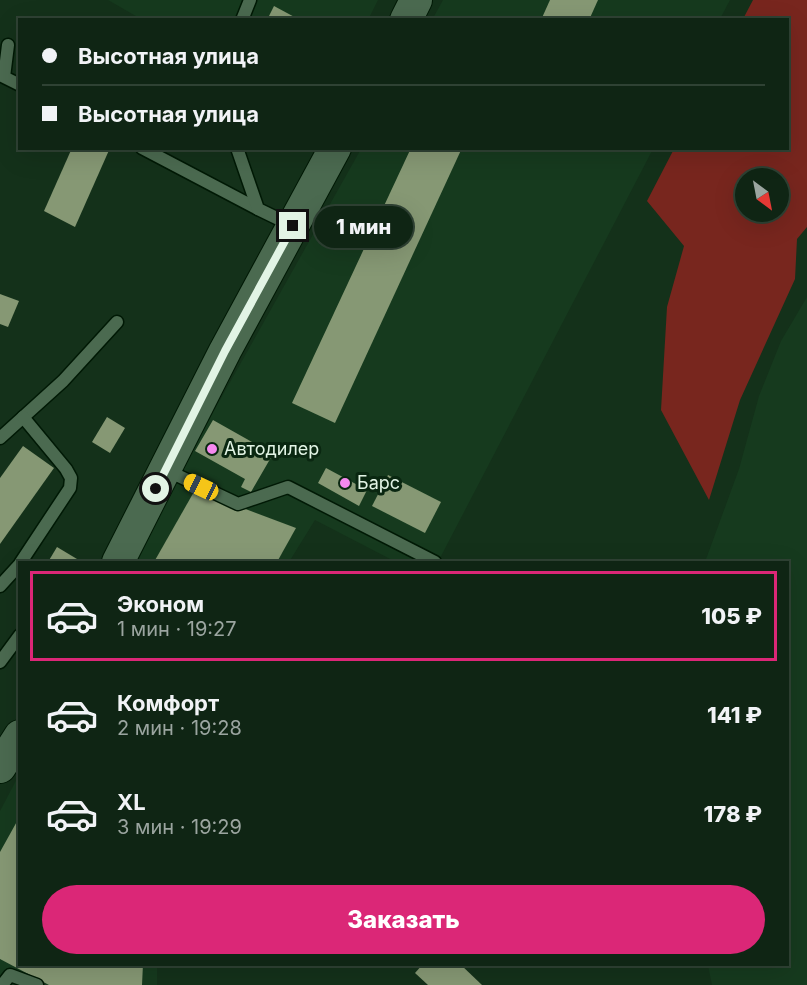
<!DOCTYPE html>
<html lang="ru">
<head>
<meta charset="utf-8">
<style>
  :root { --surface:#0f2514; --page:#1d3122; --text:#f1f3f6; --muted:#9ba5a0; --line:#2f4234; --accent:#db2777 }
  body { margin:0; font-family:Inter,sans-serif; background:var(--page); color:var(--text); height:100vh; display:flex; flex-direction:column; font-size:22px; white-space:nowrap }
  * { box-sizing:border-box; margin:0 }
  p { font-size:20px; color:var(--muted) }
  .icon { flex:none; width:33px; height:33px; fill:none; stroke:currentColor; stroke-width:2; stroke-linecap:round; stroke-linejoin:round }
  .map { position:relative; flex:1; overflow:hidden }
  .side { position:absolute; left:18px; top:561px; width:771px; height:405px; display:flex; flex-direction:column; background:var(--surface); border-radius:0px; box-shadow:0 6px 24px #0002,0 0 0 2px var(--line) }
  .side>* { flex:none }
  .guide { position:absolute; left:18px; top:18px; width:771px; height:132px; border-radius:0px; box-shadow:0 6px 24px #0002,0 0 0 2px var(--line); display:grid; align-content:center; height:132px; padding:0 24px; background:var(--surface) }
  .needle { width:39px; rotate:148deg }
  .controls { position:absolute; left:735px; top:168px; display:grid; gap:12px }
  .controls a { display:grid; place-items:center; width:54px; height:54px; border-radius:50%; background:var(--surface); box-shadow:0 6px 24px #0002,0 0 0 2px var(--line); font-size:30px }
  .end { position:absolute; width:27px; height:27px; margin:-14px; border:8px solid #e2f4e5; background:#111; box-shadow:0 0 0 3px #111 }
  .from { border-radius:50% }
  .bubble { position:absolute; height:42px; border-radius:21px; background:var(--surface); box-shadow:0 6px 24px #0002,0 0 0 2px var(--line); font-size:20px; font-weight:800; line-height:42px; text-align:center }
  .car { position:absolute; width:18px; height:36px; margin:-18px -9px; border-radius:8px; box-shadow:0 0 4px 2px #0007; background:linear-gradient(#f5c518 24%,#345 0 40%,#f5c518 0 76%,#345 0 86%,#f5c518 0) }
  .guide b { display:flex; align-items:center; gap:21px; height:57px; font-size:22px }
  .guide b+b { border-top:2px solid var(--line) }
  .guide i { width:15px; height:15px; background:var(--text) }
  ul { padding:10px 0 0; list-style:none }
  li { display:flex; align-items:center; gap:18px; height:90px; margin:0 12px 9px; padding:0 12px; border:3px solid transparent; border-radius:0px }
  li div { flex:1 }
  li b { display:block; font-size:22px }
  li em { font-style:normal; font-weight:800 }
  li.active { border-color:var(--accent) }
  li>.icon { width:54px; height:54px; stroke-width:1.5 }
  .cta { display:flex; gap:12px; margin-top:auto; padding:12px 24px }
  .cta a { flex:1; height:69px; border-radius:36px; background:var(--accent); color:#fff; font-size:24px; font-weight:800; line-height:69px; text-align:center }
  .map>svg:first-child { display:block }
</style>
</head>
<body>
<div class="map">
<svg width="807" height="985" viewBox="0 0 807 985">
  <rect width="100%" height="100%" fill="#14311a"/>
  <!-- built -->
  <g fill="#163a1e">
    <path d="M108 0H378L368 20 141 19Z"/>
    <path d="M443 0H730L720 19 432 20Z"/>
    <path d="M361 149H653L438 562H396L315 520 289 562H132L193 448Z"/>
    <path d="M807 297V985H712L708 965 788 964V562H705L739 469 759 396 781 341Z"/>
    <path d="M19 775 20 964 157 965V985H0V811Z"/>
  </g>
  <!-- green -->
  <path fill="#78261e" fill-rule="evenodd" d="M753 0H807V227L797 239 795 279 740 400 709 500 661 410 667 307 684 246 647 201 674 149 788 148V20L743 19ZM746 178H778V212H746Z"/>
  <!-- building -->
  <g fill="#869874">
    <path d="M550 0H598L589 20H541Z"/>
    <path d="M274 6 300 20H267Z"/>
    <path d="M72 148H110L75 227 44 211Z"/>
    <path d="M411 148H462L335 423 292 403Z"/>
    <path d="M0 294 19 301 8 327 0 324Z"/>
    <path d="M107 417 125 428 110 453 92 442Z"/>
    <path d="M213 420 273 454 251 492 241 487 245 479 195 451Z"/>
    <path d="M23 446 54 468 0 544V478Z"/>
    <path d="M326 468 367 490 359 506 318 483Z"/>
    <path d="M388 475 441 502 425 533 372 506Z"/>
    <path d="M195 490 296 528 277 562H154Z"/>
    <path d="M57 547 82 562H48Z"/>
    <path d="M20 816V964H143L142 985H49L0 959V852Z"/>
    <path d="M423 964H460L482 985H428L415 973Z"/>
  </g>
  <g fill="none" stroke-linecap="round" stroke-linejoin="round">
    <defs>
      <g id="lane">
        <path d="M242 20 250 0"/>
        <path d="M8 45 4 77 20 85"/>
        <path d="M142 148 258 209"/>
        <path d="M237 148 258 209 291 225"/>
        <path d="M0 438 63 381 117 322"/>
        <path d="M166 470 238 504 288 487 435 562"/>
        <path d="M21 562 70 488 71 478 66 469 23 417"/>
        <path d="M0 586 20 564"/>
        <path d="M0 662 20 635"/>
        <path d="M2 985 10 975 37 985"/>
      </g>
      <g id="secondary">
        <path d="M406 20 416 0"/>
        <path d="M118 562 225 351 335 148"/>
        <path d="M0 767 20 736"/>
      </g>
    </defs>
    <!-- lane casing -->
    <use href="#lane" stroke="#001905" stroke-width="15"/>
    <!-- secondary casing -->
    <use href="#secondary" stroke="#001905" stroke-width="34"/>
    <!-- lane -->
    <use href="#lane" stroke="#4b6a50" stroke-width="12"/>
    <!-- secondary -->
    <use href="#secondary" stroke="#4b6a50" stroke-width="32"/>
  </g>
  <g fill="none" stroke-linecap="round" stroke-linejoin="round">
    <!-- route -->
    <path stroke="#e2f4e5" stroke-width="8" d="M156 489 225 351 293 226"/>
  </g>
  <!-- markers -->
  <g fill="#f589ef" stroke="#0a2711" stroke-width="2">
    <circle cx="212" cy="449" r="6"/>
    <circle cx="345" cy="483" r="6"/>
  </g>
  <g text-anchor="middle" stroke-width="6" stroke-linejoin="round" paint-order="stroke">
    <!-- poi labels -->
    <g font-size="18" fill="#e2f4e5" stroke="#0a2711" text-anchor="start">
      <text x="224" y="455">Автодилер</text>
      <text x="357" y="489">Барс</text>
    </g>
  </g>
</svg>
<div class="controls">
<a><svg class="needle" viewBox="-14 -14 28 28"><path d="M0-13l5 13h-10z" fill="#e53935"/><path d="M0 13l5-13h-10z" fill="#9ba5a0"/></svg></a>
</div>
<i class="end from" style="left:156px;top:489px"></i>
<i class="end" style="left:293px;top:226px"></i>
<div class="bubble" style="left:314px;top:206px;width:99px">1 мин</div>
<i class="car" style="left:201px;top:487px;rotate:295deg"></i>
<div class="guide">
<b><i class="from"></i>Высотная улица</b>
<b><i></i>Высотная улица</b>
</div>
<section class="side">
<ul>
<li class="active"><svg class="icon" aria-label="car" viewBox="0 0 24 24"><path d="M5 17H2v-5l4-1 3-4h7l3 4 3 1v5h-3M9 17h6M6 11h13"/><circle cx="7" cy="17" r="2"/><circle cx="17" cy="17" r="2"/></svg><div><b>Эконом</b><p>1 мин · 19:27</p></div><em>105 ₽</em></li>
<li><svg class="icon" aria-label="car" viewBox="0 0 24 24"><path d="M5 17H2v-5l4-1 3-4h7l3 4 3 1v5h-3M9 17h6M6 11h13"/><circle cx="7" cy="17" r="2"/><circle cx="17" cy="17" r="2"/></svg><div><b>Комфорт</b><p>2 мин · 19:28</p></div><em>141 ₽</em></li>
<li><svg class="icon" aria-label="car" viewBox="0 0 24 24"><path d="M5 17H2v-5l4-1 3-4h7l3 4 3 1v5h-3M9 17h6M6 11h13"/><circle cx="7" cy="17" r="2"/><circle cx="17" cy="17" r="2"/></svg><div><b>XL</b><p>3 мин · 19:29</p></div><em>178 ₽</em></li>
</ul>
<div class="cta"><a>Заказать</a></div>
</section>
</div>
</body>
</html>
